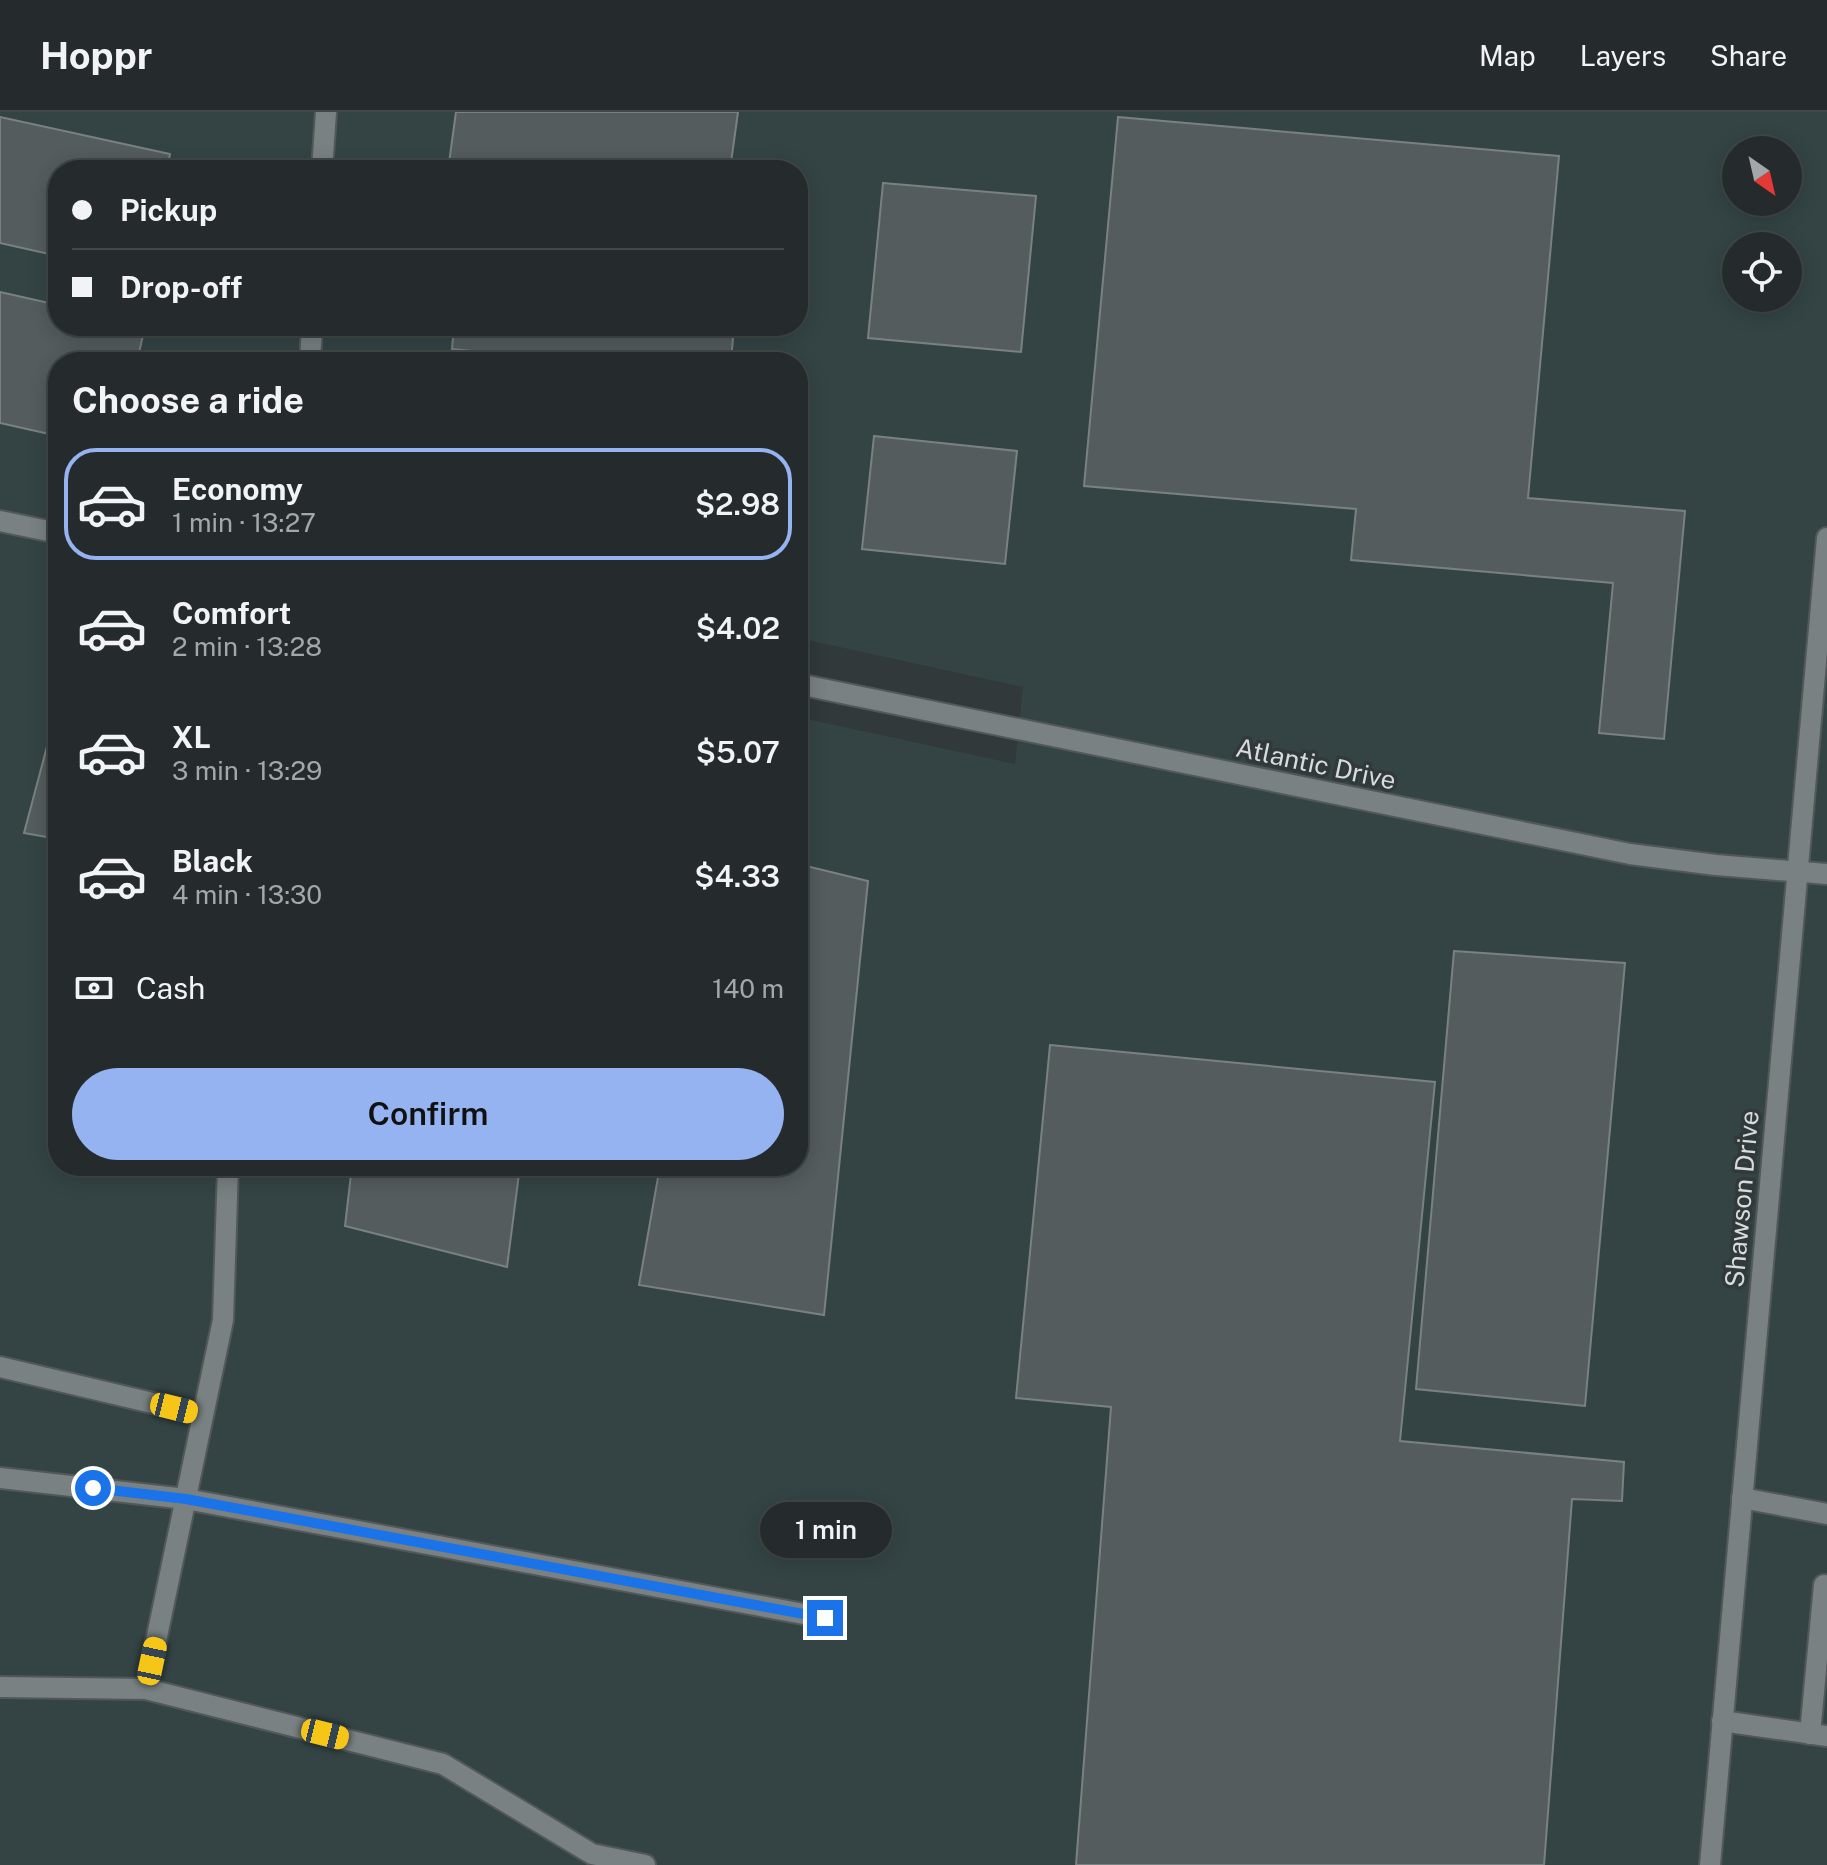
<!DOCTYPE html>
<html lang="en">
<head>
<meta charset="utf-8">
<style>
  :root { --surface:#252b2c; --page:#2d3334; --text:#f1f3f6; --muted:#a3a7a9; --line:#424748; --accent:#95b2f1 }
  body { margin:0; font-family:"Public Sans",sans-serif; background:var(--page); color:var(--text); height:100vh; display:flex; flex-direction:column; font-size:30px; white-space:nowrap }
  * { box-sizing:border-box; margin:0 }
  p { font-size:26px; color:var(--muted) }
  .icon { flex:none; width:44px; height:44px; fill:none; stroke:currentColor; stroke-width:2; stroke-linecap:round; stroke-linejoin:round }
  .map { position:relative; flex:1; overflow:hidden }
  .sheet { position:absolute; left:48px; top:240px; width:760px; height:824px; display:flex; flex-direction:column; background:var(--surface); border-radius:32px; box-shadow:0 4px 20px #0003,0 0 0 2px var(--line) }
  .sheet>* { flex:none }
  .top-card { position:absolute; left:48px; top:48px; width:760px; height:176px; border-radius:32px; box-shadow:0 4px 20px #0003,0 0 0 2px var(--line); display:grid; align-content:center; height:176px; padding:0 24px; background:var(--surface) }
  .needle { width:52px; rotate:146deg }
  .tools { position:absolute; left:1722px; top:24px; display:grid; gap:16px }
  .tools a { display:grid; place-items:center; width:80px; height:80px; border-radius:50%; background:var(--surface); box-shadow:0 4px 20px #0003,0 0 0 2px var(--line); font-size:40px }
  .end { position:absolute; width:36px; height:36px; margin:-18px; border:10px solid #1a73e8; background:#fff; box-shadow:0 0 0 4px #fff }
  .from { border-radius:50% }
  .bubble { position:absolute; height:56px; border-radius:28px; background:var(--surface); box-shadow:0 4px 20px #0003,0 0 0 2px var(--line); font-size:26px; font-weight:600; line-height:56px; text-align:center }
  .car { position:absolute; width:24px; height:48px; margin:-24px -12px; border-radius:10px; box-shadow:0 0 6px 2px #0007; background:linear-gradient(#f5c518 24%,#345 0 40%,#f5c518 0 76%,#345 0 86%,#f5c518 0) }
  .top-card b { display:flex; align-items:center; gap:28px; height:76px; font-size:30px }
  .top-card b+b { border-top:2px solid var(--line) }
  .top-card i { width:20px; height:20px; background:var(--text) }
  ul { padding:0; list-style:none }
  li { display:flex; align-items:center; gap:24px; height:112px; margin:0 16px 12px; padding:0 8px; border:4px solid transparent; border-radius:32px }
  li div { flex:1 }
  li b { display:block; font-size:30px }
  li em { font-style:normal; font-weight:600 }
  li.active { border-color:var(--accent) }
  li>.icon { width:72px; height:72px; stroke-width:1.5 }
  h2 { padding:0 24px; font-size:36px; line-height:96px }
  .pay { display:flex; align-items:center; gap:20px; height:88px; padding:0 24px; font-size:30px }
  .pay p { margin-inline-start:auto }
  .primary-button { display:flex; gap:16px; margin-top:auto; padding:16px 24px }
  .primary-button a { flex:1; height:92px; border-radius:48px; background:var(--accent); color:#111; font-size:32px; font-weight:600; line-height:92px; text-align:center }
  header { display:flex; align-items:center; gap:48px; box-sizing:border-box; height:112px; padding:0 40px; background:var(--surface); border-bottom:2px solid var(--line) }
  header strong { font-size:38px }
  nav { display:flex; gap:44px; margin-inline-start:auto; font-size:28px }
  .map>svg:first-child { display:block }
</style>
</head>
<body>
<header>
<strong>Hoppr</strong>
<nav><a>Map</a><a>Layers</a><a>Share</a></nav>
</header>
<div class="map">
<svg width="1827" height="1753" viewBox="0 0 1827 1753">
  <rect width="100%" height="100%" fill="#31393a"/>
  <!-- built -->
  <path fill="#344445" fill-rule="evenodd" d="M0 0H1827V1753H0ZM1736 38H1788V90H1736ZM58 58H798V214H58ZM1736 134H1788V186H1736ZM58 250H798V526L1023 575 1015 652 798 605V1054H58Z"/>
  <!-- building -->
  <g fill="#545c5d" stroke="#798182" stroke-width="2">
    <path d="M456 0H738L730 58H448Z"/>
    <path d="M0 5 170 42 167 58H58V144L0 131Z"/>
    <path d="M1118 5 1559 44 1528 386 1685 399 1664 627 1599 621 1613 471 1351 448 1356 397 1084 374Z"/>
    <path d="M883 71 1036 84 1021 240 868 226Z"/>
    <path d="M0 180 58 193V214H145L137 250H58V324L0 311Z"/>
    <path d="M454 214H734L731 250H589L452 237Z"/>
    <path d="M874 324 1017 339 1005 452 862 437Z"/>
    <path d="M58 593V727L24 721Z"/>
    <path d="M798 752 868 769 824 1203 639 1173 660 1054H798Z"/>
    <path d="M1454 839 1625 851 1585 1294 1416 1277Z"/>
    <path d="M1050 933 1435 970 1400 1329 1624 1350 1622 1389 1572 1387 1544 1753H1076L1111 1295 1016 1286Z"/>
    <path d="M352 1054H520L507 1155 345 1114Z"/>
  </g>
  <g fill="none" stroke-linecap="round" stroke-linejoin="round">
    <defs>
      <g id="service">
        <path d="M228 1054 223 1208 146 1577 443 1652 592 1742 645 1753"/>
        <path d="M0 1255 203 1303"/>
        <path d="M0 1366 186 1387 825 1506"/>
        <path d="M1742 1386 1827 1402"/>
        <path d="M0 1575 146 1577"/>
        <path d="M1722 1609 1827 1624"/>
        <path d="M1810 1622 1824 1473"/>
      </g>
      <g id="minor">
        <path d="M322 58 326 0"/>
        <path d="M310 250 312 214"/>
        <path d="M0 409 58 421"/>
        <path d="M798 572 1630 742 1716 753 1827 762"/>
        <path d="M1710 1753 1827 426"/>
      </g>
    </defs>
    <!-- service casing -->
    <use href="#service" stroke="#525859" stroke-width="24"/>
    <!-- minor casing -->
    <use href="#minor" stroke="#525859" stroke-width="24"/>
    <!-- service -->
    <use href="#service" stroke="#798182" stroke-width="20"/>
    <!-- minor -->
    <use href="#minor" stroke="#798182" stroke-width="20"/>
  </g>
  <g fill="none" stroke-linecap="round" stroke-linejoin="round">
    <!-- route -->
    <path stroke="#1a73e8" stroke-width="10" d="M93 1376 186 1387 825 1506"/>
  </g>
  <g text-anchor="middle" stroke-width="7" stroke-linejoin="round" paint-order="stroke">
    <!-- street labels -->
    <g font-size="26" fill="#d6dbdc" stroke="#31393a">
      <text transform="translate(1316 652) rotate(12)" y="9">Atlantic Drive</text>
      <text transform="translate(1742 1087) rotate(-85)" y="9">Shawson Drive</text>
    </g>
  </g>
</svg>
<div class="tools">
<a><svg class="needle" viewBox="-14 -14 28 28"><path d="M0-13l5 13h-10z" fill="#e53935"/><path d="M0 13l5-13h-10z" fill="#a3a7a9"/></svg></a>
<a><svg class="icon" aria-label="locate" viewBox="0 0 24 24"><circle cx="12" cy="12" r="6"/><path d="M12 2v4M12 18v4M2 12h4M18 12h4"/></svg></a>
</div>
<i class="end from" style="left:93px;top:1376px"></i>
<i class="end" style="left:825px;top:1506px"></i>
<div class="bubble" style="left:760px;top:1390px;width:132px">1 min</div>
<i class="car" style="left:174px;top:1296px;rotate:104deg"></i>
<i class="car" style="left:152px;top:1549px;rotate:12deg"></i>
<i class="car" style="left:325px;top:1622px;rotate:104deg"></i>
<div class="top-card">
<b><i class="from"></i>Pickup</b>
<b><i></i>Drop-off</b>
</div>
<section class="sheet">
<h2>Choose a ride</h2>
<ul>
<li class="active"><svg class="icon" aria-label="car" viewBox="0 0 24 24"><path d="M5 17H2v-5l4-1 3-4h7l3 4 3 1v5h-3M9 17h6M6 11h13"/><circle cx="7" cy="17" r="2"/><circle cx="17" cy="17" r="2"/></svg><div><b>Economy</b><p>1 min · 13:27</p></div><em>$2.98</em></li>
<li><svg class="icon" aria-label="car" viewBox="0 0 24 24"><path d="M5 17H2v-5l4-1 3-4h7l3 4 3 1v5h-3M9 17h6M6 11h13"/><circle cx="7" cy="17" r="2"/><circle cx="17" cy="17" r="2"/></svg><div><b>Comfort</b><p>2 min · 13:28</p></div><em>$4.02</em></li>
<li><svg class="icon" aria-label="car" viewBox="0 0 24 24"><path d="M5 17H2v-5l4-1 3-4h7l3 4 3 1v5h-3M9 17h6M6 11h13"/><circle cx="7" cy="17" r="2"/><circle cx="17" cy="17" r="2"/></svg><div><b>XL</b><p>3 min · 13:29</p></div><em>$5.07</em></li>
<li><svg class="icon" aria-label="car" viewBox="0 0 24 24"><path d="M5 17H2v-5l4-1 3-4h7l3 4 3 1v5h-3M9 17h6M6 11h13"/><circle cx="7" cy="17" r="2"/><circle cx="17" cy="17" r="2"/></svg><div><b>Black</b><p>4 min · 13:30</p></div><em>$4.33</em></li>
</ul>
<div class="pay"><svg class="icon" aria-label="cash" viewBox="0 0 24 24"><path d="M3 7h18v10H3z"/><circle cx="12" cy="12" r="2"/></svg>Cash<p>140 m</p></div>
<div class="primary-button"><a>Confirm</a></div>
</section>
</div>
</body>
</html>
